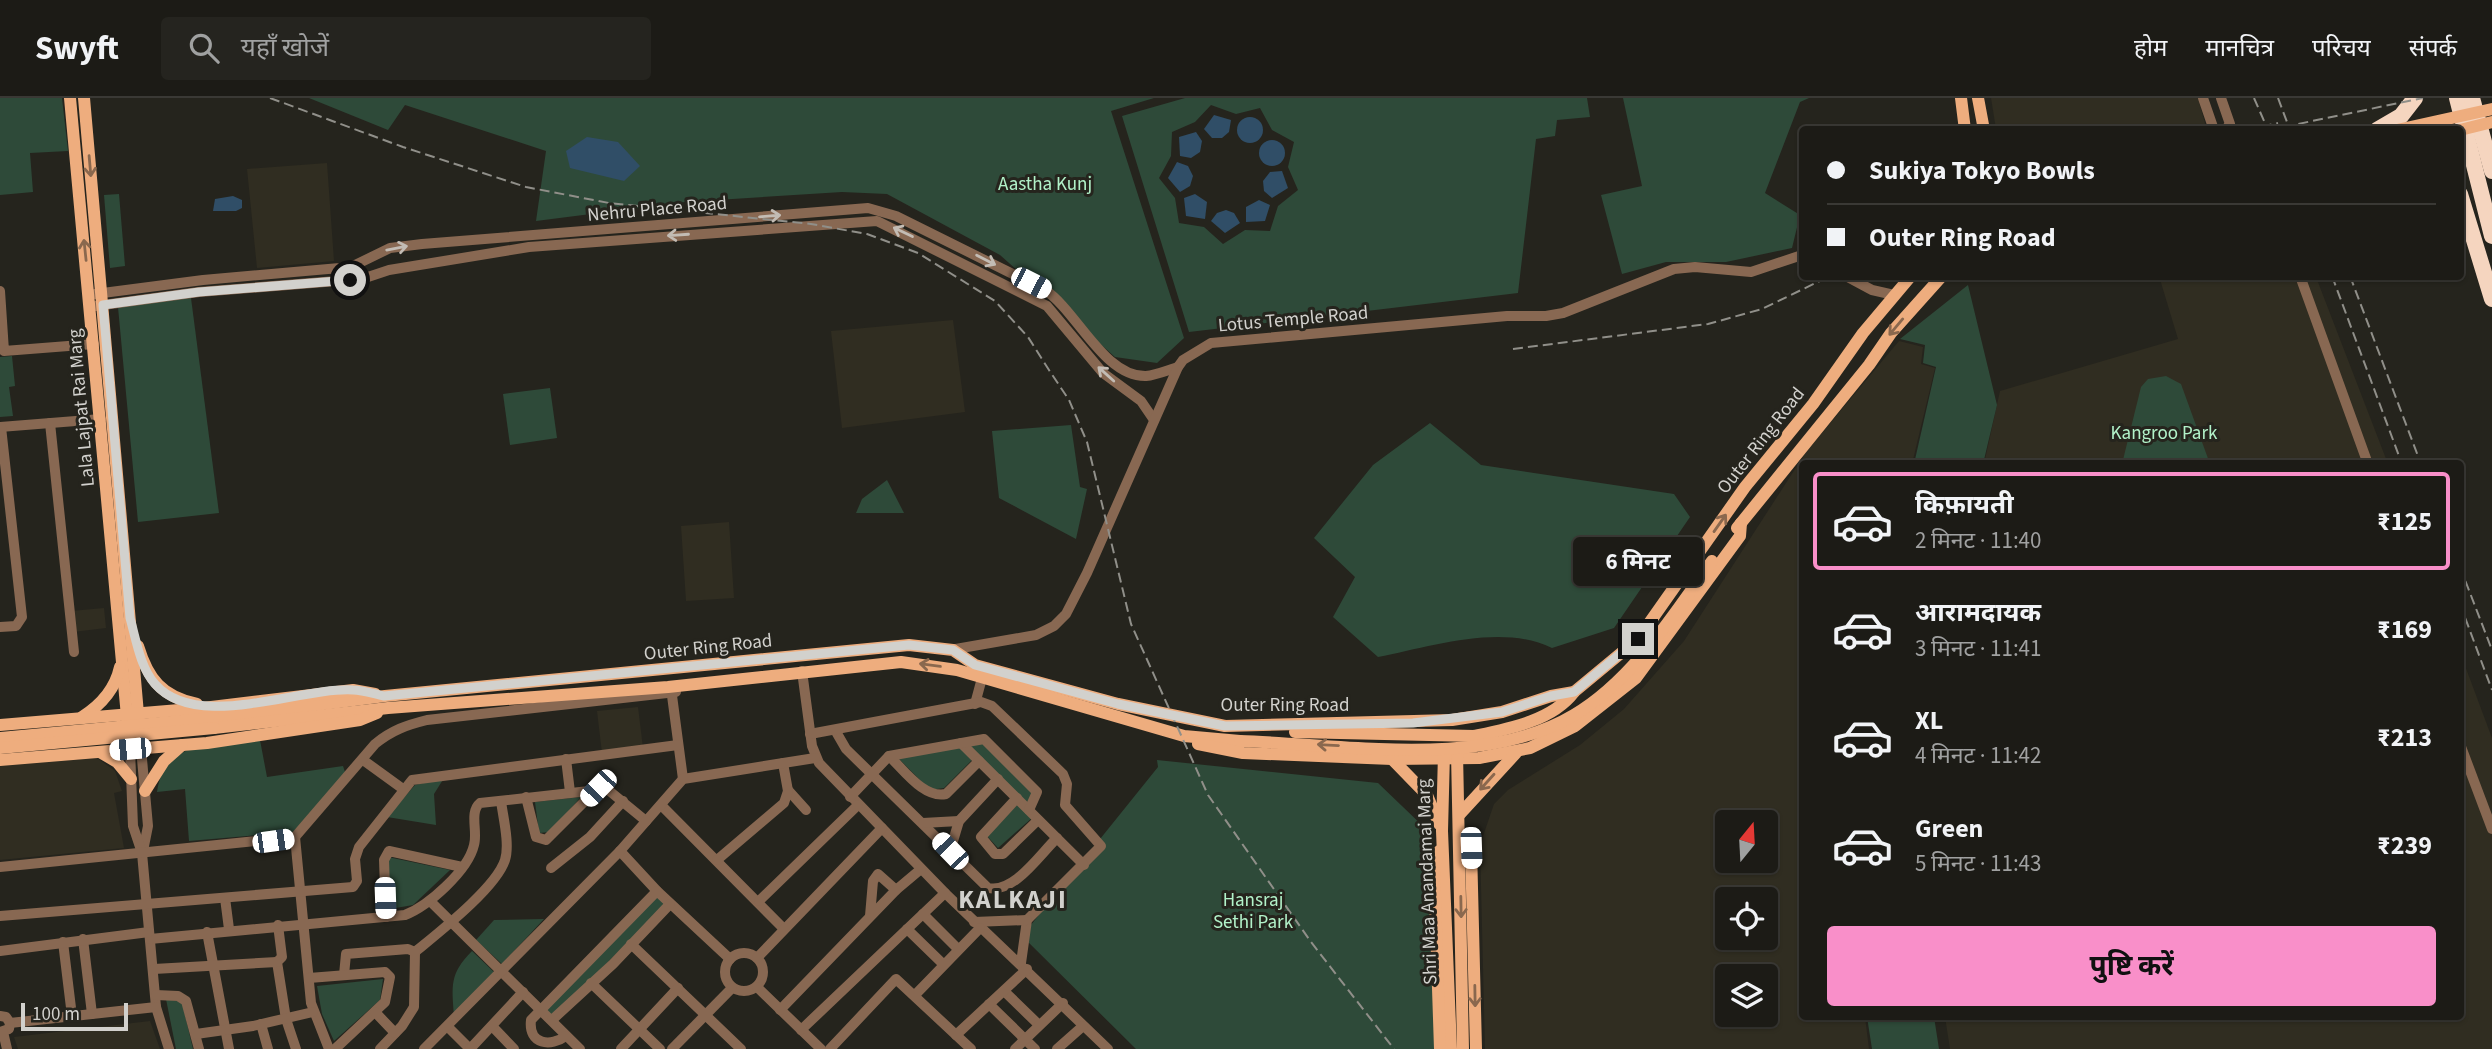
<!DOCTYPE html>
<html lang="hi">
<head>
<meta charset="utf-8">
<style>
  :root { --surface:#1c1b16; --page:#25241f; --text:#f1f3f6; --muted:#a0a1a1; --line:#3a3935; --accent:#f98fc9 }
  body { margin:0; font-family:"Source Sans 3","Noto Sans Devanagari",sans-serif; background:var(--page); color:var(--text); height:100vh; display:flex; flex-direction:column; font-size:26px; white-space:nowrap }
  * { box-sizing:border-box; margin:0 }
  p { font-size:23px; color:var(--muted) }
  .icon { flex:none; width:38px; height:38px; fill:none; stroke:currentColor; stroke-width:2; stroke-linecap:round; stroke-linejoin:round }
  .map { position:relative; flex:1; overflow:hidden }
  .drawer { position:absolute; left:1799px; top:362px; width:665px; height:560px; display:flex; flex-direction:column; background:var(--surface); border-radius:7px; box-shadow:0 2px 5px #0004,0 0 0 2px var(--line) }
  .drawer>* { flex:none }
  .top-card { position:absolute; left:1799px; top:28px; width:665px; height:154px; border-radius:7px; box-shadow:0 2px 5px #0004,0 0 0 2px var(--line); display:grid; align-content:center; height:154px; padding:0 28px; background:var(--surface) }
  .needle { width:46px; rotate:18deg }
  .controls { position:absolute; left:1715px; top:712px; display:grid; gap:14px }
  .controls a { display:grid; place-items:center; width:63px; height:63px; border-radius:7px; background:var(--surface); box-shadow:0 2px 5px #0004,0 0 0 2px var(--line); font-size:35px }
  .scale { position:absolute; left:21px; bottom:18px; width:107px; box-sizing:border-box; padding-left:7px; border:4px solid #d2d1cd; border-top:0; font-size:19px; line-height:24px; white-space:nowrap; color:#d2d1cd; -webkit-text-stroke:5px #25241d; paint-order:stroke }
  .end { position:absolute; width:32px; height:32px; margin:-16px; border:9px solid #d2d1cd; background:#111; box-shadow:0 0 0 4px #111 }
  .from { border-radius:50% }
  .bubble { position:absolute; height:49px; border-radius:7px; background:var(--surface); box-shadow:0 2px 5px #0004,0 0 0 2px var(--line); font-size:23px; font-weight:700; line-height:49px; text-align:center }
  .car { position:absolute; width:21px; height:42px; margin:-21px -10px; border-radius:9px; box-shadow:0 0 5px 2px #0007; background:linear-gradient(#fff 24%,#345 0 40%,#fff 0 76%,#345 0 86%,#fff 0) }
  .top-card b { display:flex; align-items:center; gap:24px; height:66px; font-size:26px }
  .top-card b+b { border-top:2px solid var(--line) }
  .top-card i { width:18px; height:18px; background:var(--text) }
  ul { padding:12px 0 0; list-style:none }
  li { display:flex; align-items:center; gap:21px; height:98px; margin:0 14px 10px; padding:0 14px; border:4px solid transparent; border-radius:7px }
  li div { flex:1 }
  li b { display:block; font-size:26px }
  li em { font-style:normal; font-weight:700 }
  li.active { border-color:var(--accent) }
  li>.icon { width:63px; height:63px; stroke-width:1.5 }
  .button { display:flex; gap:14px; margin-top:auto; padding:14px 28px }
  .button a { flex:1; height:80px; border-radius:7px; background:var(--accent); color:#111; font-size:28px; font-weight:700; line-height:80px; text-align:center }
  header { display:flex; align-items:center; gap:42px; box-sizing:border-box; height:98px; padding:0 35px; background:var(--surface); border-bottom:2px solid var(--line) }
  header strong { font-size:33px }
  nav { display:flex; gap:38px; margin-inline-start:auto; font-size:24px }
  .search { width:490px; height:63px; background:var(--page); display:flex; align-items:center; gap:18px; box-sizing:border-box; padding:0 24px; border-radius:7px; color:var(--muted); font-size:26px }
  .map>svg:first-child { display:block }
</style>
</head>
<body>
<header>
<strong>Swyft</strong>
<div class="search"><svg class="icon" aria-label="search" viewBox="0 0 24 24"><circle cx="10" cy="10" r="6"/><path d="M15 15l6 6"/></svg>यहाँ खोजें</div>
<nav><a>होम</a><a>मानचित्र</a><a>परिचय</a><a>संपर्क</a></nav>
</header>
<div class="map">
<svg width="2492" height="951" viewBox="0 0 2492 951">
  <rect width="100%" height="100%" fill="#25241d"/>
  <!-- built -->
  <g fill="#302d21" fill-rule="evenodd">
    <path d="M1991 0H2198L2206 29 1996 31Z"/>
    <path d="M327 65 334 163 257 170 247 71Z"/>
    <path d="M2159 178 2316 179 2388 366H1984L2000 293 2178 241Z"/>
    <path d="M953 222 965 314 842 330 831 233Z"/>
    <path d="M1899 243 1923 249 1921 266 1935 270 1912 366H1802V919H1865L1869 951H1485L1480 747 1494 706 1508 692 1580 647 1624 611 1684 543 1806 354ZM1727 724H1766V763H1727ZM1727 802H1766V840H1727ZM1727 878H1766V917H1727Z"/>
    <path d="M729 424 734 500 686 503 681 428Z"/>
    <path d="M104 510 106 530 73 534 71 513Z"/>
    <path d="M2461 557 2492 640V951H1950L1945 919H2460Z"/>
    <path d="M638 609 643 650 602 655 597 613Z"/>
    <path d="M97 660 115 673 122 693 114 695 124 750 0 762V668Z"/>
    <path d="M150 923 160 951H18L14 939Z"/>
  </g>
  <!-- green -->
  <g fill="#2e4a39" fill-rule="evenodd">
    <path d="M0 0H62L68 53 30 55 33 94 0 97Z"/>
    <path d="M309 0H1154L1111 13 1184 240 1157 265 1115 259 1000 157 887 96 842 94 685 104 536 123 546 53 405 7 388 32Z"/>
    <path d="M1185 0H1587L1590 19 1557 22 1555 38 1536 41 1518 195 1189 234 1122 18ZM1211 7 1236 16 1260 10 1272 32 1294 44 1288 69 1298 92 1278 108 1270 133 1245 132 1223 146 1204 129 1179 125 1175 100 1159 80 1171 58 1172 34 1195 24Z"/>
    <path d="M1623 0H1809L1800 4 1765 95 1800 117 1792 150 1726 164H1666L1622 176 1601 97 1642 88Z"/>
    <path d="M119 96 125 168 110 170 104 97Z"/>
    <path d="M1968 187 1997 307 1983 366H1914L1936 269 1923 265 1925 247 1900 241Z"/>
    <path d="M191 200 219 415 138 424 118 209Z"/>
    <path d="M12 258 15 288 9 289 13 318 0 319V259Z"/>
    <path d="M2166 278 2181 286 2210 366H2122L2141 289 2148 281Z"/>
    <path d="M550 290 557 340 510 347 503 296Z"/>
    <path d="M1430 325 1481 367 1674 396 1690 419 1614 530 1552 550C1501 525 1430 549 1378 559L1333 519 1355 479 1314 440 1373 367Z"/>
    <path d="M1071 327 1080 389 1087 391 1076 441 999 400 992 333Z"/>
    <path d="M887 382 904 415H856L862 401Z"/>
    <path d="M260 642 267 679 343 668 346 677 293 734 189 743 185 691 157 694C164 640 217 647 260 642Z"/>
    <path d="M984 644 1031 693 1032 702 1027 706 970 648Z"/>
    <path d="M959 649 972 662 944 690 930 692 898 660Z"/>
    <path d="M1157 662 1378 685 1427 732 1438 951H1136L1022 838 1158 669Z"/>
    <path d="M444 680 434 696 436 727 387 719 415 687Z"/>
    <path d="M581 699 550 734 539 735 535 704Z"/>
    <path d="M1018 706 1032 720 998 750 987 738Z"/>
    <path d="M388 759 450 772 413 807 390 811Z"/>
    <path d="M658 797 666 805 553 920 545 912Z"/>
    <path d="M544 821 502 866 476 842 494 822Z"/>
    <path d="M472 853 495 875 454 918C452 888 449 876 472 853Z"/>
    <path d="M383 881 380 902 334 943 322 916 317 888Z"/>
    <path d="M166 901 182 904 193 951H176Z"/>
    <path d="M1867 919H1934L1939 951H1872Z"/>
  </g>
  <!-- water -->
  <g fill="#304e67">
    <path d="M1214 17 1231 22 1229 34 1222 40H1212L1204 31Z"/>
    <circle cx="1250" cy="32" r="13"/>
    <path d="M1196 34 1202 43 1200 54 1191 60 1180 58 1179 39Z"/>
    <path d="M587 39 618 44 640 68 624 83 570 70 566 53Z"/>
    <circle cx="1272" cy="55" r="13"/>
    <path d="M1177 64 1188 68 1193 78 1190 88 1180 94 1168 80Z"/>
    <path d="M1282 73 1288 90 1272 100 1264 93 1263 83 1270 74Z"/>
    <path d="M1195 96 1207 104 1205 121 1186 118 1184 100Z"/>
    <path d="M233 98 242 102V110L236 113H213L215 101Z"/>
    <path d="M1259 102 1270 107 1265 123 1246 124V109Z"/>
    <path d="M1226 112 1234 115 1240 125 1225 135 1211 123 1217 115Z"/>
  </g>
  <g fill="none" stroke-linecap="round" stroke-linejoin="round">
    <!-- minor -->
    <g stroke="#886852" stroke-width="10">
      <path d="M2203 0 2214 32"/>
      <path d="M2221 0 2230 26 2225 32"/>
      <path d="M1846 178 1872 192 1894 197"/>
      <path d="M2300 178 2368 366"/>
      <path d="M0 193 4 253 94 246"/>
      <path d="M95 196 203 182 351 169 390 150 422 146 868 110 896 118 1045 192C1077 213 1104 279 1146 278 1156 277 1168 272 1178 269"/>
      <path d="M96 208 199 194 362 181 389 172 529 149 877 123 1047 208 1103 275 1141 303 1154 322"/>
      <path d="M50 325 74 554"/>
      <path d="M0 329 101 321"/>
      <path d="M0 529 16 528 22 519 1 329"/>
      <path d="M950 552 1036 537 1054 528 1066 516 1087 475 1178 269 1183 262 1211 245 1507 218H1546L1563 215 1674 171 1695 169 1751 174 1802 157"/>
      <path d="M802 573 812 648 819 665 945 795 1108 951"/>
      <path d="M671 590 683 681"/>
      <path d="M975 606 982 580"/>
      <path d="M835 632 846 651 988 790C1014 796 1040 756 1057 740"/>
      <path d="M810 636 981 604 992 608 1063 676 1067 686 1065 707 1101 748 1027 822 1021 865"/>
      <path d="M961 645 1084 767"/>
      <path d="M2460 646 2492 731"/>
      <path d="M141 650 148 728 143 753"/>
      <path d="M130 651 133 728 142 755 156 909 169 951"/>
      <path d="M889 658C904 672 924 701 946 696L979 663"/>
      <path d="M566 661 570 694"/>
      <path d="M363 662 403 691"/>
      <path d="M788 692 806 712"/>
      <path d="M526 699 536 739 546 742 598 690"/>
      <path d="M850 699 889 658 984 641 1037 694 1029 712"/>
      <path d="M1017 700 981 739 995 756H1003L1038 722"/>
      <path d="M661 707 784 831"/>
      <path d="M923 725 959 723"/>
      <path d="M295 739 311 905 329 951"/>
      <path d="M620 753 657 793 730 861"/>
      <path d="M950 753 959 723 998 681"/>
      <path d="M717 762 784 705 788 693 783 665"/>
      <path d="M0 769 295 739 375 646C392 632 407 627 427 622L676 594"/>
      <path d="M551 770 590 739 623 703"/>
      <path d="M225 800 229 831"/>
      <path d="M430 803 580 951"/>
      <path d="M759 803 858 707"/>
      <path d="M923 816 958 851"/>
      <path d="M0 818 353 789 357 783 355 761 359 749 412 682 678 647"/>
      <path d="M870 818 873 783 878 776 896 792"/>
      <path d="M386 819 384 762 389 753 462 769"/>
      <path d="M974 824 1027 822"/>
      <path d="M278 827 282 859 277 864 286 921 296 951"/>
      <path d="M907 831 943 866"/>
      <path d="M207 834 229 951"/>
      <path d="M83 841 92 916"/>
      <path d="M150 841 405 817C428 808 468 773 474 747 478 734 469 714 480 705L607 691 646 723"/>
      <path d="M63 844 72 918"/>
      <path d="M631 846 741 951"/>
      <path d="M0 853 149 834"/>
      <path d="M415 854C438 835 496 790 505 762 510 746 503 719 501 703"/>
      <circle cx="744" cy="874" r="19"/>
      <path d="M757 860 882 730"/>
      <path d="M154 871 277 864"/>
      <path d="M344 877 346 856 408 851 415 854 414 909 402 928 380 951"/>
      <path d="M309 880 385 874 390 879 385 904 335 951"/>
      <path d="M591 885 660 951"/>
      <path d="M757 889 821 951"/>
      <path d="M1004 893 1038 926"/>
      <path d="M156 897 178 898 186 903 199 951"/>
      <path d="M915 897 980 830"/>
      <path d="M989 906 1035 951"/>
      <path d="M780 912 896 792 921 771"/>
      <path d="M375 914 395 935"/>
      <path d="M552 922 613 866 670 806"/>
      <path d="M10 925 156 909"/>
      <path d="M261 926 268 951"/>
      <path d="M492 928 514 951"/>
      <path d="M448 929 470 951"/>
      <path d="M801 932 945 795"/>
      <path d="M0 934 9 931 10 925 6 919 0 918"/>
      <path d="M3 934 7 951"/>
      <path d="M196 936 253 928 313 914"/>
      <path d="M956 937 1027 871"/>
      <path d="M566 938C551 949 528 947 531 922L657 793"/>
      <path d="M424 951 620 753 683 681 815 660"/>
      <path d="M470 951 523 894"/>
      <path d="M621 951 678 890"/>
      <path d="M672 951 732 890"/>
      <path d="M830 951 896 881 971 951"/>
      <path d="M1015 951 1063 905"/>
      <path d="M1057 951 1083 928"/>
    </g>
    <!-- major -->
    <g stroke="#eead7e" stroke-width="12">
      <path d="M70 0 130 651"/>
      <path d="M84 0 141 650"/>
      <path d="M1961 0 1965 32"/>
      <path d="M1978 0 1984 32"/>
      <path d="M1737 430 1869 267 1891 235 1942 178"/>
      <path d="M138 548C148 581 162 599 197 606"/>
      <path d="M82 619C101 607 115 592 120 569"/>
      <path d="M214 620 385 598 909 547 953 552 975 567 1118 606 1225 628 1452 622 1502 614 1551 598 1574 594 1638 541 1745 389 1813 306 1863 235 1911 178"/>
      <path d="M0 627 203 610 353 592 375 596"/>
      <path d="M214 630 388 610 668 589 901 564 957 572 1184 638 1240 643"/>
      <path d="M1295 634 1474 638C1508 631 1552 623 1574 594"/>
      <path d="M1198 646 1243 655 1392 661 1479 660 1530 650 1575 628 1636 580 1740 438 1741 425"/>
      <path d="M100 654 117 664 131 681"/>
      <path d="M1444 655 1442 733 1451 951"/>
      <path d="M1457 655 1463 951"/>
      <path d="M1392 661 1427 697 1439 726"/>
      <path d="M0 662 207 645 360 622 377 615"/>
      <path d="M145 693 164 663 182 647"/>
      <path d="M1460 716 1516 655"/>
      <path d="M1460 737 1471 750 1476 951"/>
      <path d="M1439 753 1434 768 1440 951"/>
    </g>
    <!-- highway -->
    <g stroke="#f5d5bf" stroke-width="16">
      <path d="M2457 0 2492 138"/>
      <path d="M2472 0 2492 73"/>
      <path d="M2377 32 2401 18 2415 0"/>
      <path d="M2460 96 2492 201"/>
    </g>
    <!-- rail -->
    <g stroke="#908f89" stroke-width="2" stroke-dasharray="10 5" stroke-linecap="butt">
      <path d="M270 0 403 49 526 89 609 105 811 126 867 136 918 155 995 203 1028 239 1049 272 1069 302 1087 344 1131 526 1208 697 1311 844 1394 951"/>
      <path d="M2254 0 2268 32"/>
      <path d="M2278 0 2290 32"/>
      <path d="M2247 32 2278 25"/>
      <path d="M2269 32 2423 0"/>
      <path d="M2332 178 2402 366"/>
      <path d="M2350 178 2421 366"/>
      <path d="M1513 251 1708 226 1762 211 1830 178"/>
      <path d="M2460 469 2492 552"/>
      <path d="M2460 506 2492 592"/>
    </g>
    <!-- major-bridge -->
    <g stroke="#eead7e" stroke-width="12">
      <path d="M2397 32 2492 11"/>
      <path d="M2460 32 2492 24"/>
      <path d="M0 640 214 620"/>
      <path d="M1240 643C1344 646 1482 672 1574 617 1633 582 1673 517 1712 463"/>
      <path d="M0 650 214 630"/>
    </g>
  </g>
  <!-- one-way arrows -->
  <defs><path id="oneway-shaft" d="M-6 0H5M1.5-3L5.5 0L1.5 3" fill="none" stroke-width="1.6" stroke-linecap="round" stroke-linejoin="round" transform="scale(1.75)"/></defs>
  <g stroke="#8a684e">
    <use href="#oneway-shaft" transform="translate(90 68) rotate(85)"/>
    <use href="#oneway-shaft" transform="translate(85 152) rotate(-96)"/>
    <use href="#oneway-shaft" transform="translate(1896 229) rotate(130)"/>
    <use href="#oneway-shaft" transform="translate(1720 425) rotate(-55)"/>
    <use href="#oneway-shaft" transform="translate(930 567) rotate(-172)"/>
    <use href="#oneway-shaft" transform="translate(1328 647) rotate(-177)"/>
    <use href="#oneway-shaft" transform="translate(1487 684) rotate(132)"/>
    <use href="#oneway-shaft" transform="translate(1461 809) rotate(89)"/>
    <use href="#oneway-shaft" transform="translate(1475 898) rotate(89)"/>
  </g>
  <g stroke="#c3bcb4">
    <use href="#oneway-shaft" transform="translate(770 118) rotate(-5)"/>
    <use href="#oneway-shaft" transform="translate(903 134) rotate(-154)"/>
    <use href="#oneway-shaft" transform="translate(678 137) rotate(176)"/>
    <use href="#oneway-shaft" transform="translate(397 150) rotate(-11)"/>
    <use href="#oneway-shaft" transform="translate(986 162) rotate(27)"/>
    <use href="#oneway-shaft" transform="translate(1106 276) rotate(-138)"/>
  </g>
  <g fill="none" stroke-linecap="round" stroke-linejoin="round">
    <!-- route -->
    <path stroke="#d2d1cd" stroke-width="9" d="M350 182 199 194 103 207 130 520C136 541 140 569 155 586 197 634 298 589 353 592 363 592 374 596 384 598L909 547 953 552 975 567 1118 606 1225 628 1413 625 1502 614 1551 598 1574 594 1638 541"/>
  </g>
  <g text-anchor="middle" stroke-width="6" stroke-linejoin="round" paint-order="stroke">
    <!-- park labels -->
    <g font-size="19" fill="#b2f2c9" stroke="#25241d">
      <text x="1045" y="92">Aastha Kunj</text>
      <text x="2164" y="341">Kangroo Park</text>
      <text x="1253" y="808">Hansraj<tspan x="1253" dy="22">Sethi Park</tspan></text>
    </g>
    <!-- street labels -->
    <g font-size="19" fill="#d2d1cd" stroke="#25241d">
      <text transform="translate(657 110) rotate(-5)" y="7">Nehru Place Road</text>
      <text transform="translate(1293 220) rotate(-5)" y="7">Lotus Temple Road</text>
      <text transform="translate(80 310) rotate(-95)" y="7">Lala Lajpat Rai Marg</text>
      <text transform="translate(1760 342) rotate(-52)" y="7">Outer Ring Road</text>
      <text transform="translate(708 548) rotate(-6)" y="7">Outer Ring Road</text>
      <text x="1285" y="613">Outer Ring Road</text>
      <text transform="translate(1426 784) rotate(-92)" y="7">Shri Maa Anandamai Marg</text>
    </g>
    <!-- district labels -->
    <g font-size="26" font-weight="bold" letter-spacing="2" fill="#d2d1cd" stroke="#25241d">
      <text x="1013" y="810">KALKAJI</text>
    </g>
  </g>
</svg>
<div class="controls">
<a><svg class="needle" viewBox="-14 -14 28 28"><path d="M0-13l5 13h-10z" fill="#e53935"/><path d="M0 13l5-13h-10z" fill="#a0a1a1"/></svg></a>
<a><svg class="icon" aria-label="locate" viewBox="0 0 24 24"><circle cx="12" cy="12" r="6"/><path d="M12 2v4M12 18v4M2 12h4M18 12h4"/></svg></a>
<a><svg class="icon" aria-label="layers" viewBox="0 0 24 24"><path d="M12 4l9 5-9 5-9-5zM3 14l9 5 9-5"/></svg></a>
</div>
<div class="scale">100 m</div>
<i class="end from" style="left:350px;top:182px"></i>
<i class="end" style="left:1638px;top:541px"></i>
<div class="bubble" style="left:1573px;top:439px;width:130px">6 मिनट</div>
<i class="car" style="left:1031px;top:185px;rotate:117deg"></i>
<i class="car" style="left:130px;top:651px;rotate:265deg"></i>
<i class="car" style="left:598px;top:690px;rotate:224deg"></i>
<i class="car" style="left:273px;top:743px;rotate:82deg"></i>
<i class="car" style="left:1471px;top:750px;rotate:178deg"></i>
<i class="car" style="left:950px;top:753px;rotate:316deg"></i>
<i class="car" style="left:385px;top:800px;rotate:178deg"></i>
<div class="top-card">
<b><i class="from"></i>Sukiya Tokyo Bowls</b>
<b><i></i>Outer Ring Road</b>
</div>
<section class="drawer">
<ul>
<li class="active"><svg class="icon" aria-label="car" viewBox="0 0 24 24"><path d="M5 17H2v-5l4-1 3-4h7l3 4 3 1v5h-3M9 17h6M6 11h13"/><circle cx="7" cy="17" r="2"/><circle cx="17" cy="17" r="2"/></svg><div><b>किफ़ायती</b><p>2 मिनट · 11:40</p></div><em>₹125</em></li>
<li><svg class="icon" aria-label="car" viewBox="0 0 24 24"><path d="M5 17H2v-5l4-1 3-4h7l3 4 3 1v5h-3M9 17h6M6 11h13"/><circle cx="7" cy="17" r="2"/><circle cx="17" cy="17" r="2"/></svg><div><b>आरामदायक</b><p>3 मिनट · 11:41</p></div><em>₹169</em></li>
<li><svg class="icon" aria-label="car" viewBox="0 0 24 24"><path d="M5 17H2v-5l4-1 3-4h7l3 4 3 1v5h-3M9 17h6M6 11h13"/><circle cx="7" cy="17" r="2"/><circle cx="17" cy="17" r="2"/></svg><div><b>XL</b><p>4 मिनट · 11:42</p></div><em>₹213</em></li>
<li><svg class="icon" aria-label="car" viewBox="0 0 24 24"><path d="M5 17H2v-5l4-1 3-4h7l3 4 3 1v5h-3M9 17h6M6 11h13"/><circle cx="7" cy="17" r="2"/><circle cx="17" cy="17" r="2"/></svg><div><b>Green</b><p>5 मिनट · 11:43</p></div><em>₹239</em></li>
</ul>
<div class="button"><a>पुष्टि करें</a></div>
</section>
</div>
</body>
</html>
